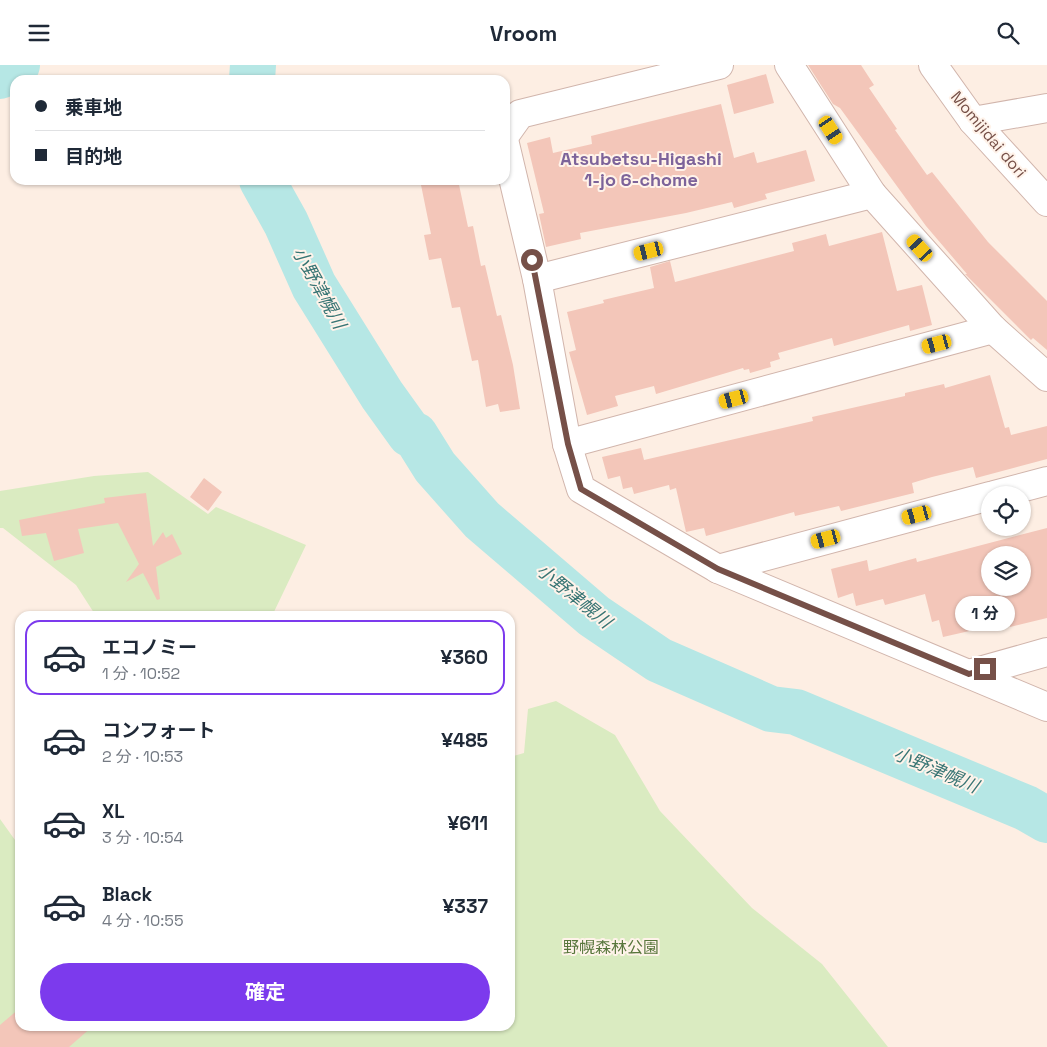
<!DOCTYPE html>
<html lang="ja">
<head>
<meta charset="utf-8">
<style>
  :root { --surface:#fff; --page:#f6f6f7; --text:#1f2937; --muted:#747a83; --line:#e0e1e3; --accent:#7c3aed }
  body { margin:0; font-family:"Space Grotesk","Noto Sans JP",sans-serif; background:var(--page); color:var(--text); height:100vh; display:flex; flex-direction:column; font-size:19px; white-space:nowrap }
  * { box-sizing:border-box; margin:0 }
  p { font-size:16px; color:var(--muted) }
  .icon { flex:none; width:28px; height:28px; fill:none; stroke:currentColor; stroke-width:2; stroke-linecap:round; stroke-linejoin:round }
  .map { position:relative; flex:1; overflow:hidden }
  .sheet { position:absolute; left:15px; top:546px; width:500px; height:420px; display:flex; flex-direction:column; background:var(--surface); border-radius:15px; box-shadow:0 1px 4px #0004 }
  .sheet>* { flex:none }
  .guide { position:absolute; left:10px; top:10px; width:500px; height:110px; border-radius:15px; box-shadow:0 1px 4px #0004; display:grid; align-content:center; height:110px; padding:0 25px; background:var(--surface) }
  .buttons { position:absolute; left:981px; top:421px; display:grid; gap:10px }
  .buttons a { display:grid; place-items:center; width:50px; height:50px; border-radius:50%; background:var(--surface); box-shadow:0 1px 4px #0004; font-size:25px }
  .end { position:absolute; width:22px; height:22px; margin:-11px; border:6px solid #765048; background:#fff; box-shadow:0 0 0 2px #fff }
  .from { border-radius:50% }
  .bubble { position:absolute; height:35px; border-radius:18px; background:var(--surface); box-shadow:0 1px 4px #0004; font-size:16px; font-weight:700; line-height:35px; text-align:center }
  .car { position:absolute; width:15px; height:30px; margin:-15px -8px; border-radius:6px; box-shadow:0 0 4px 1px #0007; background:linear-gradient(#f5c518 24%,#345 0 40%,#f5c518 0 76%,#345 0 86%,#f5c518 0) }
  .guide b { display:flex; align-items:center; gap:18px; height:48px; font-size:19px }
  .guide b+b { border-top:1px solid var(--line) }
  .guide i { width:12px; height:12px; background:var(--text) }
  ul { padding:9px 0 0; list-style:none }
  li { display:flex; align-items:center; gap:15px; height:75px; margin:0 10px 8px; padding:0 15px; border:2px solid transparent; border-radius:15px }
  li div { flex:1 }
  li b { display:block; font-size:19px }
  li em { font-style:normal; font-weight:700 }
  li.current { border-color:var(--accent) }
  li>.icon { width:45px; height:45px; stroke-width:1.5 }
  .cta { display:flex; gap:10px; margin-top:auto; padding:10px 25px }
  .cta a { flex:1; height:58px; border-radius:30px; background:var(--accent); color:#fff; font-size:20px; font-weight:700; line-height:58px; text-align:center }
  header { display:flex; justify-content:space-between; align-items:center; height:65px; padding:0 25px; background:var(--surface); font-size:22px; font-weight:700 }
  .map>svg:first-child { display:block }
</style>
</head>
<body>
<header><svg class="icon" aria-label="menu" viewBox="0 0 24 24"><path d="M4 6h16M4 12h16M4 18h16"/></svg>Vroom<svg class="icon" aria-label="search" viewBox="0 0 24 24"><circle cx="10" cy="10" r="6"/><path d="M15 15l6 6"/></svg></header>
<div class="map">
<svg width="1047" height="982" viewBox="0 0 1047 982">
  <rect width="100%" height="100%" fill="#fdeee3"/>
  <!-- green -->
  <g fill="#daebc1">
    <path d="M148 407 208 449 216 442 306 480 272 551H96L76 520 3 463H0V426L94 411Z"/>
    <path d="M556 636 615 670 660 746 752 843 822 899 888 982H0V754L20 782V961H510V692L524 688 528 644Z"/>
  </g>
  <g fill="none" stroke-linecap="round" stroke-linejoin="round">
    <!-- river -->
    <g stroke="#b6e7e5" stroke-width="46">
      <path d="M0 11 17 0"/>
      <path d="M252 15 253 0"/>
      <path d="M262 115 286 158 314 221 382 330 410 369 415 370 435 402 482 455 594 551 659 595 771 644 796 647 1026 743 1047 755"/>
    </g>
  </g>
  <!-- building -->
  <g fill="#f3c6b9" fill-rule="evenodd">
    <path d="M808 0H861L874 20 869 23 897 64 895 65 927 110 932 107 988 177 1047 236V285L1033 273 1031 275 965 209H967L926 161 840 43 833 39Z"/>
    <path d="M766 9 774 38 734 49 727 20Z"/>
    <path d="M721 39 734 93 754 87 757 98 806 85 815 116 765 129 767 134 734 143 732 137 686 148 580 168 581 174 546 182 539 149 544 148 527 78 550 72 553 88 592 79 591 71Z"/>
    <path d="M442 115H458L468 162 473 161 481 201 485 200 497 251 501 250 513 300 520 344 500 347 498 339 486 342 478 295 472 296 460 242 452 243 441 193 429 195 424 170 431 169 421 120Z"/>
    <path d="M882 167 897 226 922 220 932 260 910 266 909 260 834 281 832 273 778 288 780 294 770 297 771 302 750 308 749 304 744 305 743 303 656 329 654 321 615 331 618 341 587 350 569 287 576 285 567 247 604 238 603 235 654 223 650 202 670 196 675 217 794 186 792 178 826 169 829 181Z"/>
    <path d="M990 310 1005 363 1009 362 1011 370 1047 361V394L976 413 973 402 932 412 912 418 914 428 841 446 839 441 795 451 794 447 706 471 704 463 686 467 676 423 670 425 669 420 634 429 632 422 623 424 620 411 608 414 602 392 641 383 644 395 813 356 812 352 905 331V328L944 319 945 323Z"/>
    <path d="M204 413 222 427 208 446 190 432Z"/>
    <path d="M146 428 153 481 163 467 166 473 172 469 182 489 156 502 160 534 157 535 143 508 126 517 139 499 118 458 78 464 84 488 54 496 46 468 22 471 19 455 105 438 104 433Z"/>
    <path d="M1047 463V553L1010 562 1009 557 943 572 939 555 932 557 925 529 885 540 883 534 856 541 853 528 838 533 831 504 867 495 869 506 916 493 917 497ZM990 490H1022V522H990Z"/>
    <path d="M20 943V961H93L69 982H0V960Z"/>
  </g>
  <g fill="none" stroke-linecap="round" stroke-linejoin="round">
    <defs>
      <g id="minor">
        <path d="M789 0 872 129 993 264 1047 312"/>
        <path d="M933 0 973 56 1047 137"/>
        <path d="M973 56 1047 43"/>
        <path d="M505 70 520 49 719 0"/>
        <path d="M505 79 537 214 567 379 581 424 718 504 1047 642"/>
        <path d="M537 214 872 129"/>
        <path d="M567 379 993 264"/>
        <path d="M994 430 1047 416"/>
        <path d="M718 504 990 431"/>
        <path d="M969 609 1047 587"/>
      </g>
    </defs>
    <!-- minor casing -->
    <use href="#minor" stroke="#d1b5ac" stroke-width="30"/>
    <!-- minor -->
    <use href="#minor" stroke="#fff" stroke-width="28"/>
  </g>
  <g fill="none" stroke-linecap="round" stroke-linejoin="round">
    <!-- route -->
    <path stroke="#765048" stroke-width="6" d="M532 195 568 379 581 424 718 504 969 609 985 604"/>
  </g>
  <g text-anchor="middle" stroke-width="4" stroke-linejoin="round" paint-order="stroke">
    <!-- street labels -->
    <g font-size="16" fill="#765048" stroke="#fff3ea">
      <text transform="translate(989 69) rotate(50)" y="6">Momijidai dori</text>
    </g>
    <!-- park labels -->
    <g font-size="16" fill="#58763c" stroke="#fff3ea">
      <text x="611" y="888">野幌森林公園</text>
    </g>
    <!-- neighbourhood labels -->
    <g font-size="18" font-weight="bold" fill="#7d639a" stroke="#fff3ea">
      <text x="641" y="100">Atsubetsu-Higashi<tspan x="641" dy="21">1-jo 6-chome</tspan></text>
    </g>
    <!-- water labels -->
    <g font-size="18" font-style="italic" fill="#387574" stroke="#fff3ea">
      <text transform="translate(319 223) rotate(61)" y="6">小野津幌川</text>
      <text transform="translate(574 531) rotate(39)" y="6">小野津幌川</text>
      <text transform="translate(936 705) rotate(23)" y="6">小野津幌川</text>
    </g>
  </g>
</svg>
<div class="buttons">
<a><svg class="icon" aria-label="locate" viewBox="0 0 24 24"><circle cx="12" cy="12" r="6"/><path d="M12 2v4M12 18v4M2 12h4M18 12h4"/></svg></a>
<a><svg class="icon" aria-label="layers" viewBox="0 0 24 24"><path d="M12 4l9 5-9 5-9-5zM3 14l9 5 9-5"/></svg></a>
</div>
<i class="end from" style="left:532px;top:195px"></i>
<i class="end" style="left:985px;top:604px"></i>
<div class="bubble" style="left:955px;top:531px;width:60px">1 分</div>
<i class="car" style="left:831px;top:65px;rotate:147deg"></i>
<i class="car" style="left:920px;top:183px;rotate:318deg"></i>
<i class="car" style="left:649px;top:186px;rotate:256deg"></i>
<i class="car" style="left:937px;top:279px;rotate:255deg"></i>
<i class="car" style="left:734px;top:334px;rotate:255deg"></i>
<i class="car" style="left:917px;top:450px;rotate:255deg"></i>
<i class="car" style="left:826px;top:474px;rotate:255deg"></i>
<div class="guide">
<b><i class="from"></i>乗車地</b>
<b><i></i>目的地</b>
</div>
<section class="sheet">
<ul>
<li class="current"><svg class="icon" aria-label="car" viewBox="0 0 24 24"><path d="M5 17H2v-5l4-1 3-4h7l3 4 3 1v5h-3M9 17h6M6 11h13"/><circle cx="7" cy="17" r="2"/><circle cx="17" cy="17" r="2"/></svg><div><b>エコノミー</b><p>1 分 · 10:52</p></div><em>¥360</em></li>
<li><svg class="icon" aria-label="car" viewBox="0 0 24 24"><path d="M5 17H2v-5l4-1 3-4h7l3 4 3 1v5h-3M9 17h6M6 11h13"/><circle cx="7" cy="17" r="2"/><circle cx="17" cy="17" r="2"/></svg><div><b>コンフォート</b><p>2 分 · 10:53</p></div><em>¥485</em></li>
<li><svg class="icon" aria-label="car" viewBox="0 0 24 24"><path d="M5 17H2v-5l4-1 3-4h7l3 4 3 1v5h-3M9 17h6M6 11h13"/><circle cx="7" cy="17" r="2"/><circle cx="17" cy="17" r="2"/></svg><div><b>XL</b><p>3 分 · 10:54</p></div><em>¥611</em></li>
<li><svg class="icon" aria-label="car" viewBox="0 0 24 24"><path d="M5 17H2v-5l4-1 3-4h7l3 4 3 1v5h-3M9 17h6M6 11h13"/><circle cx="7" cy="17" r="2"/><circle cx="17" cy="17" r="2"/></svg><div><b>Black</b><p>4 分 · 10:55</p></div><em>¥337</em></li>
</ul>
<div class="cta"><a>確定</a></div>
</section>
</div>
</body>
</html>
